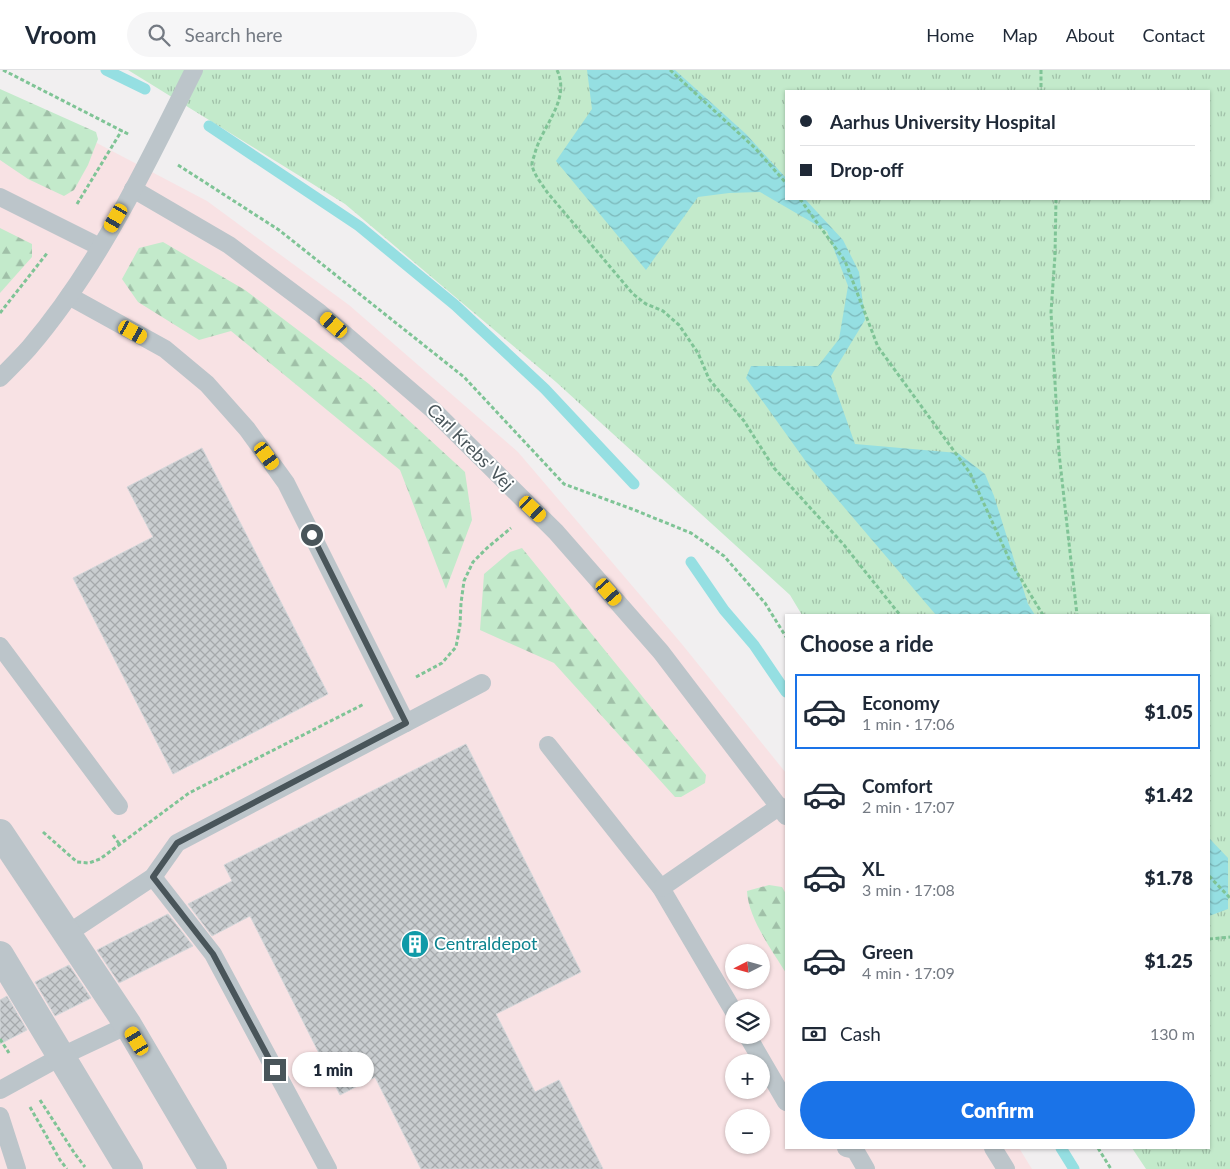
<!DOCTYPE html>
<html lang="en">
<head>
<meta charset="utf-8">
<style>
  :root { --surface:#fff; --page:#f6f6f7; --text:#1f2937; --muted:#747a83; --line:#e0e1e3; --accent:#1a73e8 }
  body { margin:0; font-family:Lato,sans-serif; background:var(--page); color:var(--text); height:100vh; display:flex; flex-direction:column; font-size:19px; white-space:nowrap }
  * { box-sizing:border-box; margin:0 }
  p { font-size:16px; color:var(--muted) }
  .icon { flex:none; width:28px; height:28px; fill:none; stroke:currentColor; stroke-width:2; stroke-linecap:round; stroke-linejoin:round }
  .map { position:relative; flex:1; overflow:hidden }
  .side { position:absolute; left:785px; top:544px; width:425px; height:535px; display:flex; flex-direction:column; background:var(--surface); border-radius:0px; box-shadow:0 1px 4px #0004 }
  .side>* { flex:none }
  .guide { position:absolute; left:785px; top:20px; width:425px; height:110px; border-radius:0px; box-shadow:0 1px 4px #0004; display:grid; align-content:center; height:110px; padding:0 15px; background:var(--surface) }
  .needle { width:32px; rotate:264deg }
  .controls { position:absolute; left:725px; top:874px; display:grid; gap:10px }
  .controls a { display:grid; place-items:center; width:45px; height:45px; border-radius:50%; background:var(--surface); box-shadow:0 1px 4px #0004; font-size:25px }
  .end { position:absolute; width:22px; height:22px; margin:-11px; border:6px solid #49555a; background:#fff; box-shadow:0 0 0 2px #fff }
  .from { border-radius:50% }
  .bubble { position:absolute; height:35px; border-radius:18px; background:var(--surface); box-shadow:0 1px 4px #0004; font-size:16px; font-weight:800; line-height:35px; text-align:center }
  .car { position:absolute; width:15px; height:30px; margin:-15px -8px; border-radius:6px; box-shadow:0 0 4px 1px #0007; background:linear-gradient(#f5c518 24%,#345 0 40%,#f5c518 0 76%,#345 0 86%,#f5c518 0) }
  .guide b { display:flex; align-items:center; gap:18px; height:48px; font-size:19px }
  .guide b+b { border-top:1px solid var(--line) }
  .guide i { width:12px; height:12px; background:var(--text) }
  ul { padding:0; list-style:none }
  li { display:flex; align-items:center; gap:15px; height:75px; margin:0 10px 8px; padding:0 5px; border:2px solid transparent; border-radius:0px }
  li div { flex:1 }
  li b { display:block; font-size:19px }
  li em { font-style:normal; font-weight:800 }
  li.on { border-color:var(--accent) }
  li>.icon { width:45px; height:45px; stroke-width:1.5 }
  h2 { padding:0 15px; font-size:22px; line-height:60px }
  .pay { display:flex; align-items:center; gap:12px; height:55px; padding:0 15px; font-size:19px }
  .pay p { margin-inline-start:auto }
  .cta { display:flex; gap:10px; margin-top:auto; padding:10px 15px }
  .cta a { flex:1; height:58px; border-radius:30px; background:var(--accent); color:#fff; font-size:20px; font-weight:800; line-height:58px; text-align:center }
  header { display:flex; align-items:center; gap:30px; box-sizing:border-box; height:70px; padding:0 25px; background:var(--surface); border-bottom:1px solid var(--line) }
  header strong { font-size:24px }
  nav { display:flex; gap:28px; margin-inline-start:auto; font-size:18px }
  .search { width:350px; height:45px; background:var(--page); display:flex; align-items:center; gap:12px; box-sizing:border-box; padding:0 18px; border-radius:28px; color:var(--muted); font-size:19px }
  .map>svg:first-child { display:block }
</style>
</head>
<body>
<header>
<strong>Vroom</strong>
<div class="search"><svg class="icon" aria-label="search" viewBox="0 0 24 24"><circle cx="10" cy="10" r="6"/><path d="M15 15l6 6"/></svg>Search here</div>
<nav><a>Home</a><a>Map</a><a>About</a><a>Contact</a></nav>
</header>
<div class="map">
<svg width="1230" height="1099" viewBox="0 0 1230 1099">
  <defs>
    <pattern id="grass-tufts" width="24" height="20" patternUnits="userSpaceOnUse" patternTransform="scale(1.25)"><rect width="24" height="20" fill="#c3eacb"/><path d="M3 7l-1-3M5 7V3M7 7l1-3M15 17l-1-3M17 17v-4M19 17l1-3" fill="none" stroke="#a0c0a8"/></pattern>
    <pattern id="forest-firs" width="22" height="20" patternUnits="userSpaceOnUse" patternTransform="scale(1.25)"><rect width="22" height="20" fill="#c3eacb"/><path d="M5 1l3.5 6h-7zM16 11l3.5 6h-7z" fill="#a0c0a8"/></pattern>
    <pattern id="water-waves" width="16" height="10" patternUnits="userSpaceOnUse" patternTransform="scale(1.25)"><rect width="16" height="10" fill="#95dfe2"/><path d="M0 5q4-4 8 0t8 0" fill="none" stroke="#7cb8ba"/></pattern>
    <pattern id="building-cross-hatch" width="8" height="8" patternUnits="userSpaceOnUse" patternTransform="scale(1.25)"><rect width="8" height="8" fill="#c9cdd0"/><path d="M0 0l8 8M0 8l8-8" fill="none" stroke="#a5a9ac"/></pattern>
  </defs>
  <rect width="100%" height="100%" fill="#f1eff0"/>
  <!-- medical -->
  <path fill="#f8e2e4" fill-rule="evenodd" d="M0 22 207 131 349 235 518 382 681 573 786 703V1078H1019L1032 1099H0ZM734 882H761V910H734ZM734 938H761V965H734ZM734 992H761V1020H734ZM734 1048H761V1075H734Z"/>
  <!-- grass -->
  <path fill="url(#grass-tufts)" fill-rule="evenodd" d="M128 0H1230V1099H1146L1132 1078H1209V545H802L790 525 556 312 345 134ZM786 21H1209V129H786Z"/>
  <!-- forest -->
  <g fill="url(#forest-firs)">
    <path d="M0 19 96 62 98 69 88 95 74 120 64 126 28 109 0 90Z"/>
    <path d="M0 158 32 174V187L0 223Z"/>
    <path d="M163 172 245 220 369 314 465 402 472 450 446 519 400 400 231 261 199 270 138 232 122 209 139 178Z"/>
    <path d="M522 478 706 705 705 713 681 727H675L554 593 480 560 484 504 510 482Z"/>
    <path d="M769 815 782 817 786 824V903C772 880 748 848 747 821Z"/>
  </g>
  <!-- water -->
  <g fill="url(#water-waves)">
    <path d="M587 0H675L746 64 786 108V129H805L843 170 859 202 865 250 831 306 855 374 958 383 985 404 994 426 1028 534 1035 545H936L809 396 746 308 751 296H818L839 269 848 216 827 161 760 122 729 123 698 127 646 200 556 91 592 39Z"/>
    <path d="M1209 768 1228 788V839L1209 846Z"/>
  </g>
  <g fill="none" stroke-linecap="round" stroke-linejoin="round">
    <!-- stream -->
    <g stroke="#95dfe2" stroke-width="11">
      <path d="M106 0 145 19"/>
      <path d="M209 56 359 156 455 235 545 319 634 414"/>
      <path d="M691 492 724 540 754 575 786 622"/>
      <path d="M1061 1078 1074 1099"/>
    </g>
  </g>
  <!-- building -->
  <g fill="url(#building-cross-hatch)" stroke="#d4d7da">
    <path d="M202 378 328 624 173 704 73 508 153 467 127 417Z"/>
    <path d="M466 674 581 902 496 944 535 1022 559 1010 603 1099H421L375 1007 340 1025 250 846 212 866 188 834 232 811 224 795Z"/>
    <path d="M168 844 193 876 119 913 97 880Z"/>
    <path d="M69 895 91 928 55 946 35 912Z"/>
    <path d="M7 926 27 960 0 974V930Z"/>
  </g>
  <g fill="none" stroke-linecap="round" stroke-linejoin="round">
    <!-- path -->
    <g stroke="#7fc496" stroke-width="3" stroke-dasharray="4 2.5" stroke-linecap="butt">
      <path d="M3 0 130 65"/>
      <path d="M557 0C571 30 542 56 535 83 534 87 532 91 532 95 534 105 542 114 547 122L633 224 646 234 663 241 679 255 698 283 709 309 744 351 774 398 844 475 900 545"/>
      <path d="M670 0 755 78 786 113"/>
      <path d="M1041 0V21"/>
      <path d="M178 95 279 160 464 307 564 414 632 439 691 463 724 486 765 533 786 567"/>
      <path d="M800 129 845 191 878 277 970 403 1010 491 1043 545"/>
      <path d="M1056 129 1055 185 1051 242 1059 383 1077 545"/>
      <path d="M77 134 122 60"/>
      <path d="M0 243 48 182"/>
      <path d="M416 607 442 593 456 577 460 555 461 533 464 511 473 492 487 478 511 458"/>
      <path d="M43 762 77 792 89 793 100 789 189 723 364 634"/>
      <path d="M113 765 120 775"/>
      <path d="M1209 806 1230 828"/>
      <path d="M1209 869 1230 867"/>
      <path d="M0 969 9 983"/>
      <path d="M40 1030 75 1084 85 1097"/>
      <path d="M30 1037 60 1090 67 1099"/>
      <path d="M1098 1078 1111 1099"/>
    </g>
    <!-- service -->
    <g stroke="#bcc5ca" stroke-width="18">
      <path d="M133 119 229 175 320 243 433 340 556 462 661 582 786 746"/>
      <path d="M0 127 100 177"/>
      <path d="M69 226 165 279 207 314 247 359 286 413 406 653"/>
      <path d="M0 308C10 298 20 288 29 278 99 196 146 96 194 0"/>
      <path d="M0 576 119 736"/>
      <path d="M548 675 661 818 734 942"/>
      <path d="M153 807 213 884 328 1099"/>
      <path d="M661 818 780 736"/>
      <path d="M67 864 153 807 177 773 482 613"/>
      <path d="M747 965 786 1032"/>
      <path d="M0 1020 62 986 128 955"/>
      <path d="M0 1046 17 1099"/>
      <path d="M846 1078 855 1080 866 1099"/>
      <path d="M993 1078 1006 1099"/>
    </g>
    <!-- tertiary -->
    <g stroke="#bcc5ca" stroke-width="28">
      <path d="M0 763 128 955 213 1099"/>
      <path d="M0 885 129 1099"/>
    </g>
  </g>
  <g fill="none" stroke-linecap="round" stroke-linejoin="round">
    <!-- route -->
    <path stroke="#49555a" stroke-width="6" d="M275 1000 213 884 153 807 177 773 406 653 312 465"/>
  </g>
  <!-- icons -->
  <defs>
    <symbol id="building-disc" viewBox="-11 -11 22 22"><circle r="9.5" fill="#0f9aa8" stroke="#fff"/><path d="M-4-6H4V6H1V3H-1V6H-4ZM-2.5-4.3h1.7v1.8h-1.7ZM.8-4.3h1.7v1.8H.8ZM-2.5-1h1.7V.8h-1.7ZM.8-1h1.7V.8H.8Z" fill="#fff"/></symbol>
  </defs>
  <g fill-rule="evenodd">
    <use href="#building-disc" x="399" y="858" width="32" height="32"/>
  </g>
  <g text-anchor="middle" stroke-width="4" stroke-linejoin="round" paint-order="stroke">
    <!-- street labels -->
    <g font-size="18" fill="#49555a" stroke="#fff">
      <text transform="translate(470 377) rotate(45)" y="6">Carl Krebs' Vej</text>
    </g>
    <!-- culture labels -->
    <g font-size="18" fill="#0d838f" stroke="#fff" text-anchor="start">
      <text x="434" y="880">Centraldepot</text>
    </g>
  </g>
</svg>
<div class="controls">
<a><svg class="needle" viewBox="-14 -14 28 28"><path d="M0-13l5 13h-10z" fill="#e53935"/><path d="M0 13l5-13h-10z" fill="#747a83"/></svg></a>
<a><svg class="icon" aria-label="layers" viewBox="0 0 24 24"><path d="M12 4l9 5-9 5-9-5zM3 14l9 5 9-5"/></svg></a>
<a>+</a>
<a>−</a>
</div>
<i class="end from" style="left:312px;top:465px"></i>
<i class="end" style="left:275px;top:1000px"></i>
<div class="bubble" style="left:292px;top:982px;width:82px">1 min</div>
<i class="car" style="left:116px;top:148px;rotate:210deg"></i>
<i class="car" style="left:334px;top:255px;rotate:311deg"></i>
<i class="car" style="left:133px;top:262px;rotate:119deg"></i>
<i class="car" style="left:267px;top:386px;rotate:144deg"></i>
<i class="car" style="left:533px;top:439px;rotate:133deg"></i>
<i class="car" style="left:609px;top:522px;rotate:139deg"></i>
<i class="car" style="left:137px;top:971px;rotate:329deg"></i>
<div class="guide">
<b><i class="from"></i>Aarhus University Hospital</b>
<b><i></i>Drop-off</b>
</div>
<section class="side">
<h2>Choose a ride</h2>
<ul>
<li class="on"><svg class="icon" aria-label="car" viewBox="0 0 24 24"><path d="M5 17H2v-5l4-1 3-4h7l3 4 3 1v5h-3M9 17h6M6 11h13"/><circle cx="7" cy="17" r="2"/><circle cx="17" cy="17" r="2"/></svg><div><b>Economy</b><p>1 min · 17:06</p></div><em>$1.05</em></li>
<li><svg class="icon" aria-label="car" viewBox="0 0 24 24"><path d="M5 17H2v-5l4-1 3-4h7l3 4 3 1v5h-3M9 17h6M6 11h13"/><circle cx="7" cy="17" r="2"/><circle cx="17" cy="17" r="2"/></svg><div><b>Comfort</b><p>2 min · 17:07</p></div><em>$1.42</em></li>
<li><svg class="icon" aria-label="car" viewBox="0 0 24 24"><path d="M5 17H2v-5l4-1 3-4h7l3 4 3 1v5h-3M9 17h6M6 11h13"/><circle cx="7" cy="17" r="2"/><circle cx="17" cy="17" r="2"/></svg><div><b>XL</b><p>3 min · 17:08</p></div><em>$1.78</em></li>
<li><svg class="icon" aria-label="car" viewBox="0 0 24 24"><path d="M5 17H2v-5l4-1 3-4h7l3 4 3 1v5h-3M9 17h6M6 11h13"/><circle cx="7" cy="17" r="2"/><circle cx="17" cy="17" r="2"/></svg><div><b>Green</b><p>4 min · 17:09</p></div><em>$1.25</em></li>
</ul>
<div class="pay"><svg class="icon" aria-label="cash" viewBox="0 0 24 24"><path d="M3 7h18v10H3z"/><circle cx="12" cy="12" r="2"/></svg>Cash<p>130 m</p></div>
<div class="cta"><a>Confirm</a></div>
</section>
</div>
</body>
</html>
